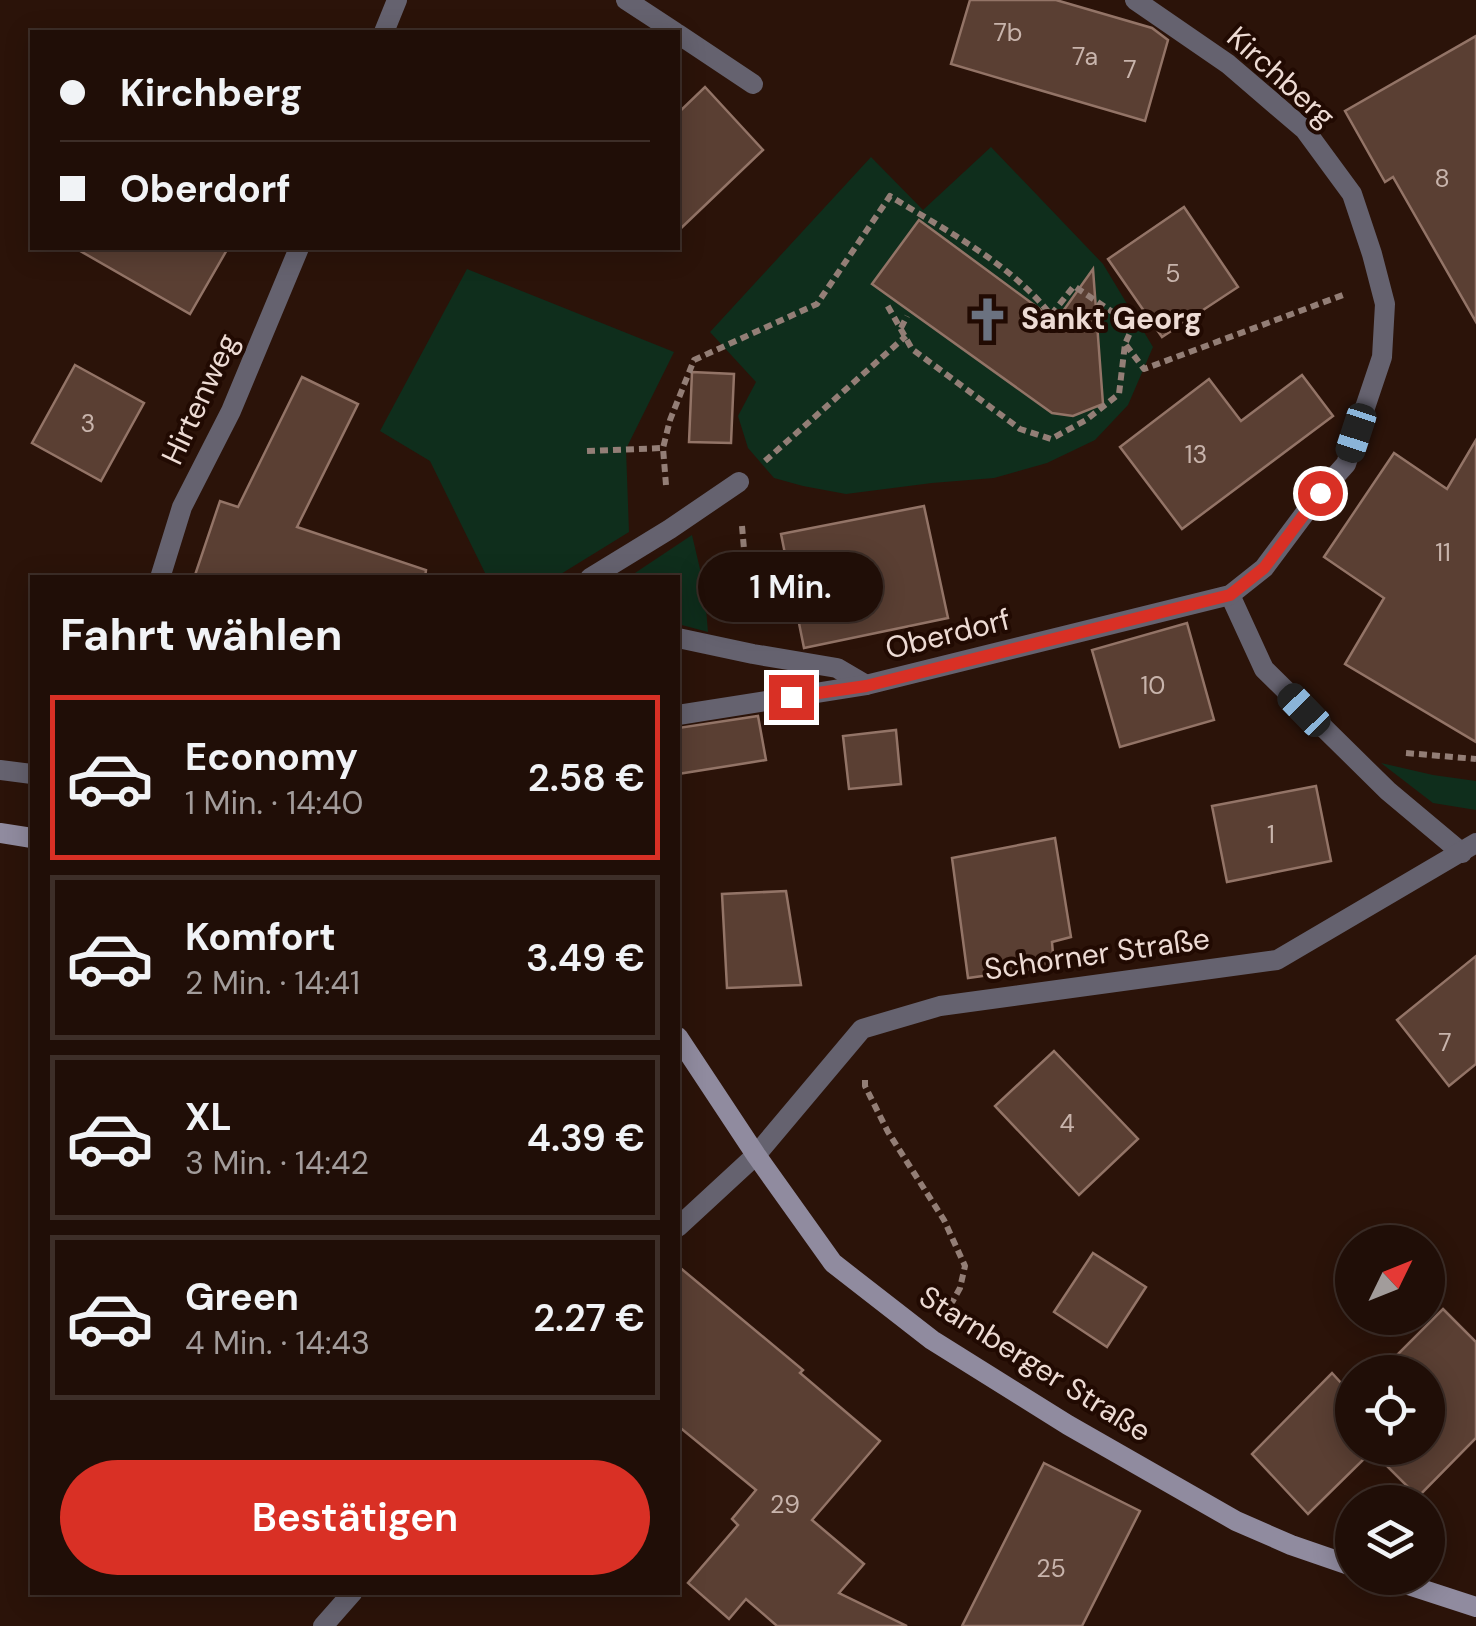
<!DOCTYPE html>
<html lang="de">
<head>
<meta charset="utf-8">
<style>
  :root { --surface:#200e07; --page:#281711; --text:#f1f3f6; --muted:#a29c9b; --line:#3d2e28; --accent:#d93025 }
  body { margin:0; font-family:"DM Sans",sans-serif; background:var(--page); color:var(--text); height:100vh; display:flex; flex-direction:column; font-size:38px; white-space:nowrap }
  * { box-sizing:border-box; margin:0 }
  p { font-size:32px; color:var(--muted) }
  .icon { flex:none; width:55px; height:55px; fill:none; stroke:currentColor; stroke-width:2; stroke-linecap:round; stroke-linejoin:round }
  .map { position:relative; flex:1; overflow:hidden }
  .drawer { position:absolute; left:30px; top:575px; width:650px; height:1020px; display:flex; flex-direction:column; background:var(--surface); border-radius:0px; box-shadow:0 5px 25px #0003,0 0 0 2px var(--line) }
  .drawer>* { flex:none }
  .top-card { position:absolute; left:30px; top:30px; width:650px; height:220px; border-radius:0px; box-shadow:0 5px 25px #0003,0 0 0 2px var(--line); display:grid; align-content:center; height:220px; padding:0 30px; background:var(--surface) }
  .needle { width:65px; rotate:47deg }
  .buttons { position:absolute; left:1335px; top:1225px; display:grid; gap:20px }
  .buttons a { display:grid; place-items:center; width:110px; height:110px; border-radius:50%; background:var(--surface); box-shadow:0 5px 25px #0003,0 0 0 2px var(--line); font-size:50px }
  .end { position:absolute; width:45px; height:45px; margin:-22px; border:12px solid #d93025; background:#fff; box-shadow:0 0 0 5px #fff }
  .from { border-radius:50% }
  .bubble { position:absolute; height:70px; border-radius:35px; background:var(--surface); box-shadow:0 5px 25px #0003,0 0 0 2px var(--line); font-size:32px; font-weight:600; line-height:70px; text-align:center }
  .car { position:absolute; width:30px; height:60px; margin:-30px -15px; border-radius:12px; box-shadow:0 0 8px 2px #0007; background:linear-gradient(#222 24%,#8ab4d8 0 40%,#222 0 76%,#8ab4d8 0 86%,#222 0) }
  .top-card b { display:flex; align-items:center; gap:35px; height:95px; font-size:38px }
  .top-card b+b { border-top:2px solid var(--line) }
  .top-card i { width:25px; height:25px; background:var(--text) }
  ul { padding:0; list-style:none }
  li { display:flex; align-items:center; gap:30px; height:165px; margin:0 20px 15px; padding:0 10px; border:5px solid var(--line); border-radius:0px }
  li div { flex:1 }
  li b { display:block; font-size:38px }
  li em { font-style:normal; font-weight:600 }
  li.active { border-color:var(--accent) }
  li>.icon { width:90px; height:90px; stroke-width:1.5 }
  h2 { padding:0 30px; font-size:45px; line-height:120px }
  .button { display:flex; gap:20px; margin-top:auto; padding:20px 30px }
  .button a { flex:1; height:115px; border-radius:60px; background:var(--accent); color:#fff; font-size:40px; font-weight:600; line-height:115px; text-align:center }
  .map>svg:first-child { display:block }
</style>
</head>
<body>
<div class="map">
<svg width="1476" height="1626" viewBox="0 0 1476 1626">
  <rect width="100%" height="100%" fill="#2b1309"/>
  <!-- green -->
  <g fill="#0f2e1c">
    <path d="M991 147 1103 264 1153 347 1128 405 1095 440 1047 463 994 478 932 483 846 494 803 486 774 478 748 448 738 416 756 382 710 332 871 157 923 210Z"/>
    <path d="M467 269 674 352 626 449 629 532 556 577H487L430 461 380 431Z"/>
    <path d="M692 535 704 586 708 632 678 624V578L629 577Z"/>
    <path d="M1381 763 1433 775 1476 781V810L1433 803Z"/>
  </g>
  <!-- building -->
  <g fill="#5a3f33" stroke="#937467" stroke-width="2.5">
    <path d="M970 0H1056L1152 28 1168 40 1145 121 951 64Z"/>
    <path d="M1476 36V322L1393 177 1385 182 1345 111Z"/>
    <path d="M705 87 763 150 678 231V113Z"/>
    <path d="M1184 207 1238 287 1162 337 1108 259Z"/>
    <path d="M919 220 1056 321 1093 269 1103 404 1073 416 1052 413 872 284Z"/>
    <path d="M75 248H228L190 314Z"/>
    <path d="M75 365 144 403 101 481 32 443Z"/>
    <path d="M692 372 734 374 731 443 689 442Z"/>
    <path d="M1302 375 1333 416 1182 529 1120 447 1209 379 1241 421Z"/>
    <path d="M302 377 358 404 297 527 426 570 425 578H194L220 501 238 507Z"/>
    <path d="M1476 440V742L1345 664 1384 598 1324 557 1394 453 1447 489Z"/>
    <path d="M924 506 948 618 804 648 781 534Z"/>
    <path d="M1187 623 1214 720 1120 747 1092 650Z"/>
    <path d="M758 716 766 760 678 774V728Z"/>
    <path d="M896 730 901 784 849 789 843 736Z"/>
    <path d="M1316 786 1331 861 1227 882 1212 806Z"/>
    <path d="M1055 838 1071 937 1052 942 1054 966 968 978 952 858Z"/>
    <path d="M786 891 801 985 727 988 722 894Z"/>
    <path d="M1476 956V1064L1449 1086 1397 1020Z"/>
    <path d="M1054 1051 1138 1139 1079 1195 995 1106Z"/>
    <path d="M1093 1253 1146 1287 1107 1347 1054 1312Z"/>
    <path d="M678 1266 803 1370 800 1373 880 1441 812 1520 864 1564 839 1593 907 1626H777L746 1599 729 1619 688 1583 738 1525 732 1519 756 1490 678 1426Z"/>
    <path d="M1443 1309 1476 1342V1438L1418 1497 1372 1451 1308 1514 1252 1454 1332 1373 1352 1395V1448H1428V1372H1380Z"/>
    <path d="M1044 1463 1140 1511 1082 1626H962Z"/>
  </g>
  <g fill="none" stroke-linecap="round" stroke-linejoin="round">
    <!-- path -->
    <g stroke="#937e76" stroke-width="6" stroke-dasharray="8 5" stroke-linecap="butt">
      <path d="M901 328 907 316"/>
      <path d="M1126 345 1144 369 1343 295"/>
      <path d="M587 451 663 448"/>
      <path d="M765 461 906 336"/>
      <path d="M666 485 663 448 670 420 694 360 817 304 890 196C946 231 1009 262 1051 315L1074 286 1133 326 1125 344 1119 394 1086 420 1051 439 1020 429 912 349 886 303"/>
      <path d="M742 526 750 618"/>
      <path d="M1406 753 1476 759"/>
      <path d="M865 1080V1086L888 1132 944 1220 965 1266 960 1288 949 1308"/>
    </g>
    <!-- service -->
    <g stroke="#65626f" stroke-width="20">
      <path d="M626 0 675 32"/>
      <path d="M678 34 753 84"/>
      <path d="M590 578 670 529 739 482"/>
      <path d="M678 638 753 654 837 668 866 685"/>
    </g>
    <!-- minor -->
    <g stroke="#65626f" stroke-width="20">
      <path d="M384 32 397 0"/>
      <path d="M160 578 182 507 231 411 299 248"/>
      <path d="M1230 595 1264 669 1388 791 1462 853"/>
      <path d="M678 715 866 685 1230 595 1264 568 1320 493 1346 464 1382 357 1385 304 1372 254 1352 194 1305 130 1228 64 1135 0"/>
      <path d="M0 770 32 774"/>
      <path d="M678 1227 756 1155 862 1029 940 1006 1277 960 1476 843"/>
      <path d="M323 1626 353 1592"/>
    </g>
    <!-- secondary -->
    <g stroke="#908b9f" stroke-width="20">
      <path d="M0 833 32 838"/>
      <path d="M678 1037 756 1155 833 1263 932 1340 1068 1425 1236 1521 1291 1545 1352 1566"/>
      <path d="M1387 1578 1476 1607"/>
    </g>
  </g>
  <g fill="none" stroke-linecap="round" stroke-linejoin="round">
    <!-- route -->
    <path stroke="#d93025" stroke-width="12" d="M791 697 866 686 1230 595 1264 568 1320 493"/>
  </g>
  <!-- icons -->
  <defs>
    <symbol id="church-bare" viewBox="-9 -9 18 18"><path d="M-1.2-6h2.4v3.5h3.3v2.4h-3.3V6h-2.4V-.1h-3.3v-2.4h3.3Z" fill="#6b7280" stroke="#210a02" stroke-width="2.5" paint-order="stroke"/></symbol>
  </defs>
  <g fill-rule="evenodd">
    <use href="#church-bare" x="956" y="288" width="63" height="63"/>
  </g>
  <g text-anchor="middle" stroke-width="8" stroke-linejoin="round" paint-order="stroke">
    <!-- number labels -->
    <g font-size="25" fill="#c8b4ac">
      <text x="1008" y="41">7b</text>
      <text x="1085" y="65">7a</text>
      <text x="1130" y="78">7</text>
      <text x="1442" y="187">8</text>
      <text x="1173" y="282">5</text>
      <text x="88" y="432">3</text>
      <text x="1196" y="463">13</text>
      <text x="1443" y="561">11</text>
      <text x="1153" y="694">10</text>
      <text x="1271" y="843">1</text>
      <text x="1445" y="1051">7</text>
      <text x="1067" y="1132">4</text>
      <text x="785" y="1513">29</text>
      <text x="1051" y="1577">25</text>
    </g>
    <!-- street labels -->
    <g font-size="30" fill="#eddbd4" stroke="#210a02">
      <text transform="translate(1281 77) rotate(42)" y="10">Kirchberg</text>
      <text transform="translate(200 399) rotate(-65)" y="10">Hirtenweg</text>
      <text transform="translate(948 634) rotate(-14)" y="10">Oberdorf</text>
      <text transform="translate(1097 954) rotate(-8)" y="10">Schorner Straße</text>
      <text transform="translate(1035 1364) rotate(32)" y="10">Starnberger Straße</text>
    </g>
    <!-- poi labels -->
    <g font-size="30" font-weight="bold" fill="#eddbd4" stroke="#210a02" text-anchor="start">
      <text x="1021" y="329">Sankt Georg</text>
    </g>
  </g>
</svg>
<div class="buttons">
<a><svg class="needle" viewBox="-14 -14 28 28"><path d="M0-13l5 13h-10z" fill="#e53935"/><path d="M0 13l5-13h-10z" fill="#a29c9b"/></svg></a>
<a><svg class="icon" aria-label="locate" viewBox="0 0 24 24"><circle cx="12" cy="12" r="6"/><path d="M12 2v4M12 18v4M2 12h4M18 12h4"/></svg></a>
<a><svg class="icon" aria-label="layers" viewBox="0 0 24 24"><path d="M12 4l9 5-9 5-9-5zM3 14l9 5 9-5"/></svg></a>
</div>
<i class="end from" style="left:1320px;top:493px"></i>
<i class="end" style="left:791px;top:697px"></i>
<div class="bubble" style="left:698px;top:552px;width:185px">1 Min.</div>
<i class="car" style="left:1356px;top:433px;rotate:198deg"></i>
<i class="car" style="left:1304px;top:710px;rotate:316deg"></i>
<div class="top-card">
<b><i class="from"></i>Kirchberg</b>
<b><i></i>Oberdorf</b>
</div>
<section class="drawer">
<h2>Fahrt wählen</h2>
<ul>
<li class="active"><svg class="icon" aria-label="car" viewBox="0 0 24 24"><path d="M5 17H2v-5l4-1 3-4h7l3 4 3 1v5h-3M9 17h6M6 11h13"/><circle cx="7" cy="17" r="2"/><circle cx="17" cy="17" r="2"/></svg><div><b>Economy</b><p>1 Min. · 14:40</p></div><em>2.58 €</em></li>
<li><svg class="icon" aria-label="car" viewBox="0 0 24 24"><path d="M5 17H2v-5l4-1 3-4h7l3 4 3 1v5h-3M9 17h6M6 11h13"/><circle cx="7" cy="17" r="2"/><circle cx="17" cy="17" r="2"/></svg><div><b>Komfort</b><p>2 Min. · 14:41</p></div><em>3.49 €</em></li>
<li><svg class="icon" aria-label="car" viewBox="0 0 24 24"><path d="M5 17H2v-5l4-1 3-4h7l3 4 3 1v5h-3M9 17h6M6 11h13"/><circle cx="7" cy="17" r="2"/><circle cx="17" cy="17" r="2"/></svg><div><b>XL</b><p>3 Min. · 14:42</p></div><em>4.39 €</em></li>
<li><svg class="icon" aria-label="car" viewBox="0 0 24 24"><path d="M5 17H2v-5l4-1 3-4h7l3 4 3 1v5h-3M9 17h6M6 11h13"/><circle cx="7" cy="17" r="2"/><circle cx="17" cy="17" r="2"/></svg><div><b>Green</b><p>4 Min. · 14:43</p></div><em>2.27 €</em></li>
</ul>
<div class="button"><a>Bestätigen</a></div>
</section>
</div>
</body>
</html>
